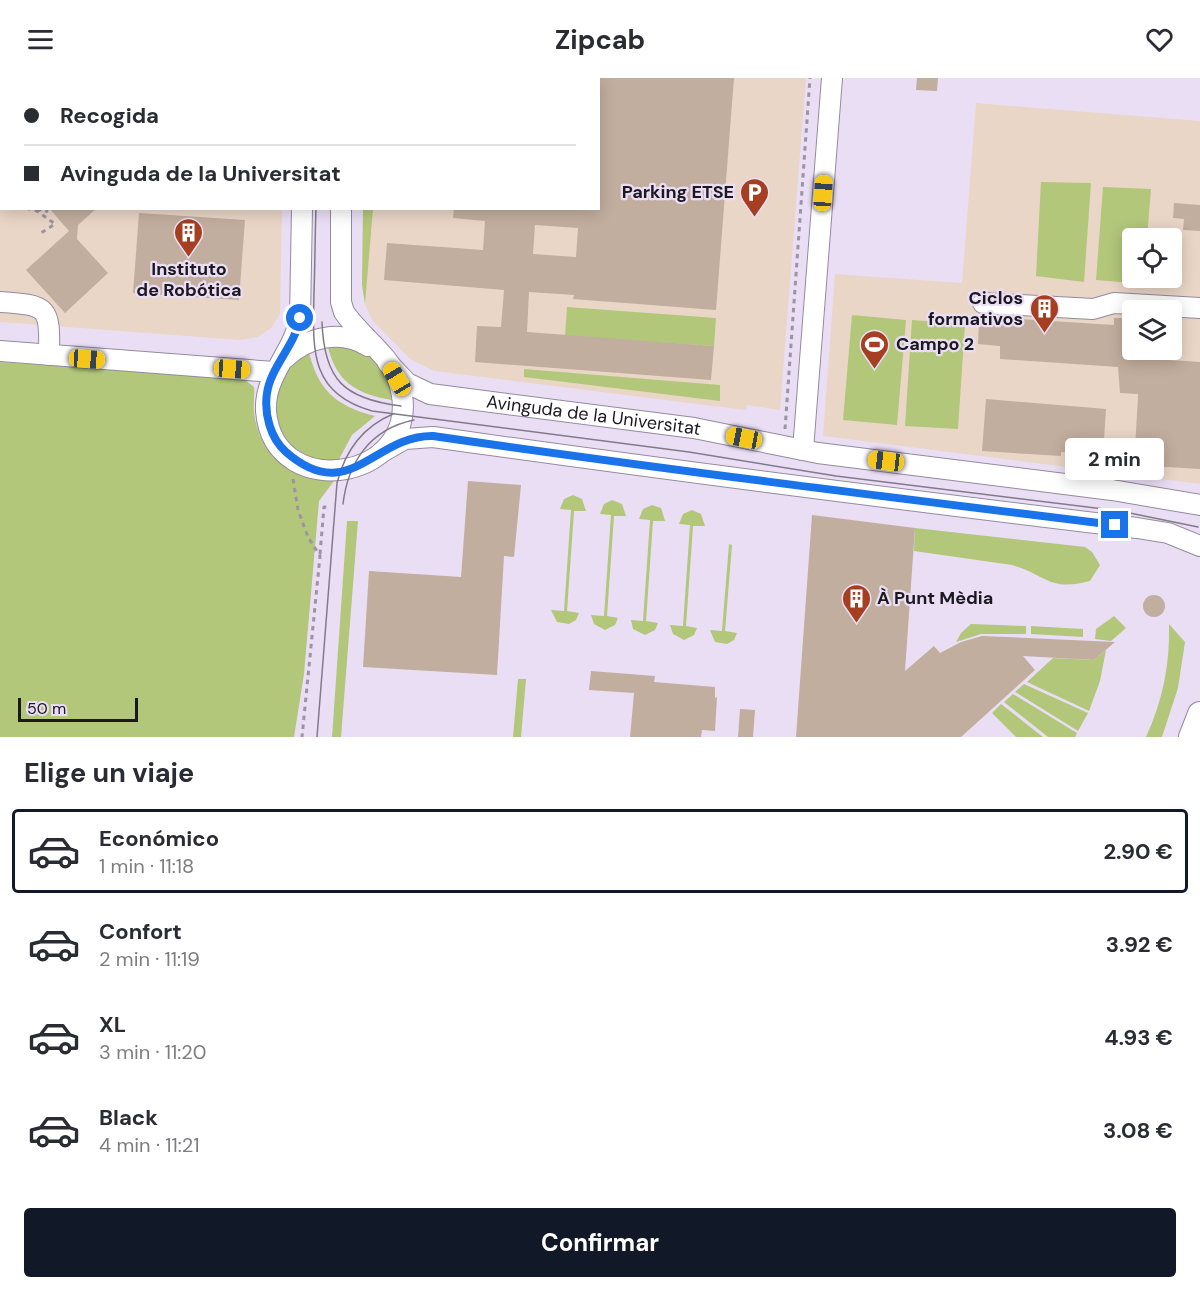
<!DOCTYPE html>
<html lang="es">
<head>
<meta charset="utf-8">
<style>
  :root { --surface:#fff; --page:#f2f2f3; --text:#2b2b33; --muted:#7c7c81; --line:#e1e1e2; --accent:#111827 }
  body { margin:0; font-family:"DM Sans",sans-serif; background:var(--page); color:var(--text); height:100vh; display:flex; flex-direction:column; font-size:22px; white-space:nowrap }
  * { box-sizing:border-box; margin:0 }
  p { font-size:20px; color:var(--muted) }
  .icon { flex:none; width:33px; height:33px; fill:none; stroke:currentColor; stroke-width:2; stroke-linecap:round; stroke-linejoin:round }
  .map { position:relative; height:659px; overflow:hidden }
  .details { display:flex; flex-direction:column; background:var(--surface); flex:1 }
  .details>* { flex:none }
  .hud { position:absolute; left:0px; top:0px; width:600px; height:132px; box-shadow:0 3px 15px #0003; display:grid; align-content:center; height:132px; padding:0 24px; background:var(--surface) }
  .controls { position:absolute; left:1122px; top:150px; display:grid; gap:12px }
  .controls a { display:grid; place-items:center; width:60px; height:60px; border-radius:6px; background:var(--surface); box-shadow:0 3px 15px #0003; font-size:30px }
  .scale { position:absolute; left:18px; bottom:15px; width:120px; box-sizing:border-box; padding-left:6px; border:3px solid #1c1820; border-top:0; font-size:16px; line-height:21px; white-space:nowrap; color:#1c1820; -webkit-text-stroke:4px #eadef5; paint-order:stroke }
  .end { position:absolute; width:27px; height:27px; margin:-14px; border:8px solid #1a73e8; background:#fff; box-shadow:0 0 0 3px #fff }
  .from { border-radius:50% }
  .bubble { position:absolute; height:42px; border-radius:6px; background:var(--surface); box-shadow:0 3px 15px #0003; font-size:20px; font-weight:700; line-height:42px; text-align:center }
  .car { position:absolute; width:18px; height:36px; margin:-18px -9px; border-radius:8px; box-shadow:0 0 4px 2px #0007; background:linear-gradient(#f5c518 24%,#345 0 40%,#f5c518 0 76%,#345 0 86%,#f5c518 0) }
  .hud b { display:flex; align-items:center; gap:21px; height:57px; font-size:22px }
  .hud b+b { border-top:2px solid var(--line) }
  .hud i { width:15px; height:15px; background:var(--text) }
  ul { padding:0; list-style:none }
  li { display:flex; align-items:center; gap:18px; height:84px; margin:0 12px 9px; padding:0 12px; border:3px solid transparent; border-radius:6px }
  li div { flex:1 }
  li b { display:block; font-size:22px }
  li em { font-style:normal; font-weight:700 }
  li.current { border-color:var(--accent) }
  li>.icon { width:54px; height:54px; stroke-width:1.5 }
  h2 { padding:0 24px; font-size:27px; line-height:72px }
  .primary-button { display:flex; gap:12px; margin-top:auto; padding:12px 24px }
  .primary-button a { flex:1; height:69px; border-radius:6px; background:var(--accent); color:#fff; font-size:24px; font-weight:700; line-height:69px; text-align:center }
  header { display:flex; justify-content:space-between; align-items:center; height:78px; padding:0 24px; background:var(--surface); font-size:27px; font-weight:700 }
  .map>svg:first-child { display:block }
</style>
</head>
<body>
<header><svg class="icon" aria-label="menu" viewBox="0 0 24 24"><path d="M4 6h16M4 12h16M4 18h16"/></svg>Zipcab<svg class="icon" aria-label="heart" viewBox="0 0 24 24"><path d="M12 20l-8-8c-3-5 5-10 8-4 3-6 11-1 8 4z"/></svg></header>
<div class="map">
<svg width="1200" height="659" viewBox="0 0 1200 659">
  <rect width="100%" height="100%" fill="#eadef5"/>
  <!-- education -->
  <g fill="#ead6c7" fill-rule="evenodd">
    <path d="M0 0H190L2 2V130L282 131 280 236 271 250 258 259 240 262 0 244Z"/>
    <path d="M366 0H806L780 332 747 327 746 332 721 329 434 293 410 281 372 242 365 226 362 207 363 131 598 130V2Z"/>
    <path d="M976 25 1200 43V406L823 358 835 196 962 205ZM1132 160H1172V200H1132ZM1132 232H1172V272H1132Z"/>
  </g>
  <!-- green -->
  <g fill="#b2c77a">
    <path d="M1041 104 1091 105 1084 204 1036 198Z"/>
    <path d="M1103 109 1151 111 1147 160H1132V200H1144V206L1096 202Z"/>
    <path d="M363 131H373L365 226 362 207Z"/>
    <path d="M567 229 716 240 714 268 565 258Z"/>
    <path d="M852 237 906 242 897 347 843 342Z"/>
    <path d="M912 242 965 246 958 351 905 348Z"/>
    <path d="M327 265C363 273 388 279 392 322 355 316 335 303 327 265Z"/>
    <path d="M308 270C317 311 335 328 375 338L352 357 337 385C301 382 275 361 275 323 275 313 276 305 281 296 286 286 299 278 308 270Z"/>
    <path d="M0 284 244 301 254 309C255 317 253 325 254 333 258 378 292 402 334 403L319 423 304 596 294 659H0Z"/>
    <path d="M524 291 720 307V323L524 299Z"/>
    <path d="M573 417 582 421 586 433H574L567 533 579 535 576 542 569 546 557 544 551 532 564 533 571 432 560 431 564 421Z"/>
    <path d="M612 422 622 426 626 438H614L607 538 618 540 615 547 605 552 594 546 591 537 604 538 611 437 600 436 604 426Z"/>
    <path d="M652 427 661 430 665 443H653L646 543 658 545 655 552 645 557 633 551 631 542 643 543 650 442 639 441 643 431Z"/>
    <path d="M692 432 701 436 705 448H693L686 548 697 550 694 557 684 562 673 556 670 547 683 548 690 447 679 446 683 436Z"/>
    <path d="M347 443H358L341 659H332Z"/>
    <path d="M915 450 1085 469 1092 474 1100 487 1090 503C1049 514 1047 497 1012 487L914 473Z"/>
    <path d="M729 466 732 467 725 553 737 555 734 562 727 566 715 564 710 552 722 553Z"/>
    <path d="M1114 538 1126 550 1111 563 1095 561 1096 551Z"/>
    <path d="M971 546 1026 548V556H981L956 564 961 555Z"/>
    <path d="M1169 546 1185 564 1178 610 1162 659H1146C1163 622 1170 586 1169 546Z"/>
    <path d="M1031 548 1083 551V559L1031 556Z"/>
    <path d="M1106 572 1100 603 1089 633 1027 604 1053 580 1094 582Z"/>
    <path d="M518 601H526L521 659H513Z"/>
    <path d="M1024 606 1088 635 1078 653 1015 614Z"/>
    <path d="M1013 616 1077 655 1075 659H1048L1004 624Z"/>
    <path d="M1001 626 1043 659H1016L992 635Z"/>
  </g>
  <!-- building -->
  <g fill="#c2ae9e" fill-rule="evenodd">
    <path d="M598 0H734L716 232 573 221 574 217 529 214 527 254 714 268 711 302 475 284 477 248 501 249 504 212 384 202 387 165 483 172 485 143 453 140 454 130H598ZM535 147 578 150 576 179 533 176Z"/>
    <path d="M917 0H938L937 13 916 12Z"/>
    <path d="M1174 125 1200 127V153L1183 152 1184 141 1173 140Z"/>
    <path d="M49 130H97L78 147 77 161 108 195 65 235 26 192 69 153Z"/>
    <path d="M139 135 245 142 239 222 133 215Z"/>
    <path d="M991 239 1114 247V240H1124L1132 242V272H1141L1138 280 1200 284V391L1134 387 1138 319V316L1120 315 1118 289 1000 281V268L978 266 979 243H991Z"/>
    <path d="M986 321 1106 331 1103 377 1061 374V378L982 373Z"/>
    <path d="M468 403 521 407 514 479 504 478 497 597 363 589 369 493 461 499Z"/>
    <path d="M812 437 915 450 905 593 934 568 940 575 961 564 982 558 1115 564 1094 582 1023 578 1035 592 961 659H796Z"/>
    <circle cx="1154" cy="528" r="11"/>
    <path d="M591 593 655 598 654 604 715 609V620L717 619 715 653 702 652 701 659H630L634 615 589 612Z"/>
    <path d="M740 631 755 632 753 659H738Z"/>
  </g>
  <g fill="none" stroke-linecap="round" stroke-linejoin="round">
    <defs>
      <g id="minor">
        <path d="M218 0V2"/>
        <path d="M343 2V0"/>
        <path d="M302 130 300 240C294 274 264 297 266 333 274 430 432 400 398 302 389 276 359 257 344 234L341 224V130"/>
        <path d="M0 224C49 227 50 229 49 277"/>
        <path d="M983 225 1093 231 1114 225 1200 230"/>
        <path d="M0 273 274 294"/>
        <path d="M285 280C308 259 341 251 368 268"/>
        <path id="s1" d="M388 285 407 305 430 316 694 350 818 375 1112 412 1200 427"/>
        <path d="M803 372 832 0"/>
        <path d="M382 374 405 361 433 359C667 392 902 422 1137 450L1168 455 1200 468"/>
      </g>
      <path id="major" d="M1191 659 1200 636"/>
    </defs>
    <!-- minor casing -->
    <use href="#minor" stroke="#948a9e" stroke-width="22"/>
    <!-- major casing -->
    <use href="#major" stroke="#948a9e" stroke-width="26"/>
    <!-- path -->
    <g stroke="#9c93a4" stroke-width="3" stroke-dasharray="4.5 4.5" stroke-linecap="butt">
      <path d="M263 0 264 2"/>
      <path d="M33 2V0"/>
      <path d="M26 130 37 133 55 146 41 155"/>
      <path d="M37 133 43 131 48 134"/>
      <path d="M785 351 810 0"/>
      <path d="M293 401 298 432 308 459 320 478 302 659"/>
      <path d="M320 476 324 429H330"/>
    </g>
    <!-- minor -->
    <use href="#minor" stroke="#fff" stroke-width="20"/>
    <!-- major -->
    <use href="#major" stroke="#fff" stroke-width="24"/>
    <!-- tram -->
    <g stroke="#827a8a" stroke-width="1.5">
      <path d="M326 2V0"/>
      <path d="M316 130C315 158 315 186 314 214 313 270 308 315 372 333L689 374 836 398 1120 433 1198 449"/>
      <path d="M322 244C324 302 344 321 401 328"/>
      <path d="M343 426C348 384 370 351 414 342"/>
      <path d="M317 659 337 405C345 373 362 349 393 336"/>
    </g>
  </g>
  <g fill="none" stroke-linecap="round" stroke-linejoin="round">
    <!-- route -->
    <path stroke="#1a73e8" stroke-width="8" d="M300 240C295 268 271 288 267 315 264 335 270 360 286 374 349 429 374 357 433 358 660 391 888 419 1115 447"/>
  </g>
  <!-- icons -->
  <defs>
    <symbol id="parking-pin" viewBox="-11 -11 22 30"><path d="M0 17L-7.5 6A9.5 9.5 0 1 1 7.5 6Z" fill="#a63e21" stroke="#eadef5"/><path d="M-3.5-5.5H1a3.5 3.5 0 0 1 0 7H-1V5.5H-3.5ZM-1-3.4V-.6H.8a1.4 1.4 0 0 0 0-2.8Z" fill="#fff"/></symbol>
    <symbol id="building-pin" viewBox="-11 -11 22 30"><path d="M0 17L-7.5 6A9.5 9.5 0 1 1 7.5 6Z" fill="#a63e21" stroke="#eadef5"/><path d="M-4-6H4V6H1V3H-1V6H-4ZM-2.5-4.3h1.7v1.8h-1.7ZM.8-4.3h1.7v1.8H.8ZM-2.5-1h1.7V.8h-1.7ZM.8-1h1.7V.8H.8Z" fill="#fff"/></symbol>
    <symbol id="stadium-pin" viewBox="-11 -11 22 30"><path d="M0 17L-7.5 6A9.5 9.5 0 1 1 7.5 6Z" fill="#a63e21" stroke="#eadef5"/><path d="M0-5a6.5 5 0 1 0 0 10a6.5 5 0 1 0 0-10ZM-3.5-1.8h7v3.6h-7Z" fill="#fff"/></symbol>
  </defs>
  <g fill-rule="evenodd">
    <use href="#parking-pin" x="738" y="98" width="33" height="45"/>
    <use href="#building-pin" x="172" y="138" width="33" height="45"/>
    <use href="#building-pin" x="1028" y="214" width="33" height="45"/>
    <use href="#stadium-pin" x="858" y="250" width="33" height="45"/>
    <use href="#building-pin" x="840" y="504" width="33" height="45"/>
  </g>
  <g text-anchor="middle" stroke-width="4.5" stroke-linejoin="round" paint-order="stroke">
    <!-- poi labels -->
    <g font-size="18" font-weight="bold" fill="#1c1820" stroke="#eadef5" text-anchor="end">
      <text x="734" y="120">Parking ETSE</text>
      <text x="189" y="197" text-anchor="middle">Instituto<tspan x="189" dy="21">de Robótica</tspan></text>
      <text x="1023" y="226">Ciclos<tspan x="1023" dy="21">formativos</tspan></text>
      <text x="896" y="272" text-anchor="start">Campo 2</text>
      <text x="877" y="526" text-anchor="start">À Punt Mèdia</text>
    </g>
    <!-- street labels -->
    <g font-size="18" fill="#1c1820" stroke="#eadef5">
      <text dy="6" stroke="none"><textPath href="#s1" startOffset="218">Avinguda de la Universitat</textPath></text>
    </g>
  </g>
</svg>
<div class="controls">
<a><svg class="icon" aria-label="locate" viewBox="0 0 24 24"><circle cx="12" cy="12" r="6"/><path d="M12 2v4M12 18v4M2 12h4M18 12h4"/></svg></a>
<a><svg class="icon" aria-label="layers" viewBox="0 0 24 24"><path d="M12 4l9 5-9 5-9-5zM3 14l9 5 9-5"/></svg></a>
</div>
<div class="scale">50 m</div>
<i class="end from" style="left:300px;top:240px"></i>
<i class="end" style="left:1115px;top:447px"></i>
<div class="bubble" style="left:1065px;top:360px;width:99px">2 min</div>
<i class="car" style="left:823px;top:115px;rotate:4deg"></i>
<i class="car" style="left:87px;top:281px;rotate:94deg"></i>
<i class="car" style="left:232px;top:291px;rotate:94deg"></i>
<i class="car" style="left:397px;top:301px;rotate:329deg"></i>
<i class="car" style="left:744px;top:360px;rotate:281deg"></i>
<i class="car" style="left:886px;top:383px;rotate:277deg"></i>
<div class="hud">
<b><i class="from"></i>Recogida</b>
<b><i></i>Avinguda de la Universitat</b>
</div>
</div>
<section class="details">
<h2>Elige un viaje</h2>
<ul>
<li class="current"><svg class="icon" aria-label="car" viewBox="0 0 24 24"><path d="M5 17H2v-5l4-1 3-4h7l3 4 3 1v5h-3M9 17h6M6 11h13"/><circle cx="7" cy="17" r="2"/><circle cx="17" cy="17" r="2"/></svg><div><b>Económico</b><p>1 min · 11:18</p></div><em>2.90 €</em></li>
<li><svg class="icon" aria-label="car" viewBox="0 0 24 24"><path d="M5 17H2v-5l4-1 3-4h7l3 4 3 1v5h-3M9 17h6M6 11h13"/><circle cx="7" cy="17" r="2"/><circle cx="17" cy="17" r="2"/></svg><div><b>Confort</b><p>2 min · 11:19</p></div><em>3.92 €</em></li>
<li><svg class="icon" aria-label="car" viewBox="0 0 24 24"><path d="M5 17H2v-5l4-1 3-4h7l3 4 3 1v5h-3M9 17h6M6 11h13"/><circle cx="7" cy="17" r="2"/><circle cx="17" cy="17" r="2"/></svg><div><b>XL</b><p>3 min · 11:20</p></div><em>4.93 €</em></li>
<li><svg class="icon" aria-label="car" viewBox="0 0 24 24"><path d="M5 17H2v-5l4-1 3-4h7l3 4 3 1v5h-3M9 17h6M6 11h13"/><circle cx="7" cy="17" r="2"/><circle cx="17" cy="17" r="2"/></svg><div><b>Black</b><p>4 min · 11:21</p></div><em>3.08 €</em></li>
</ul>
<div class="primary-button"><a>Confirmar</a></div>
</section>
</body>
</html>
